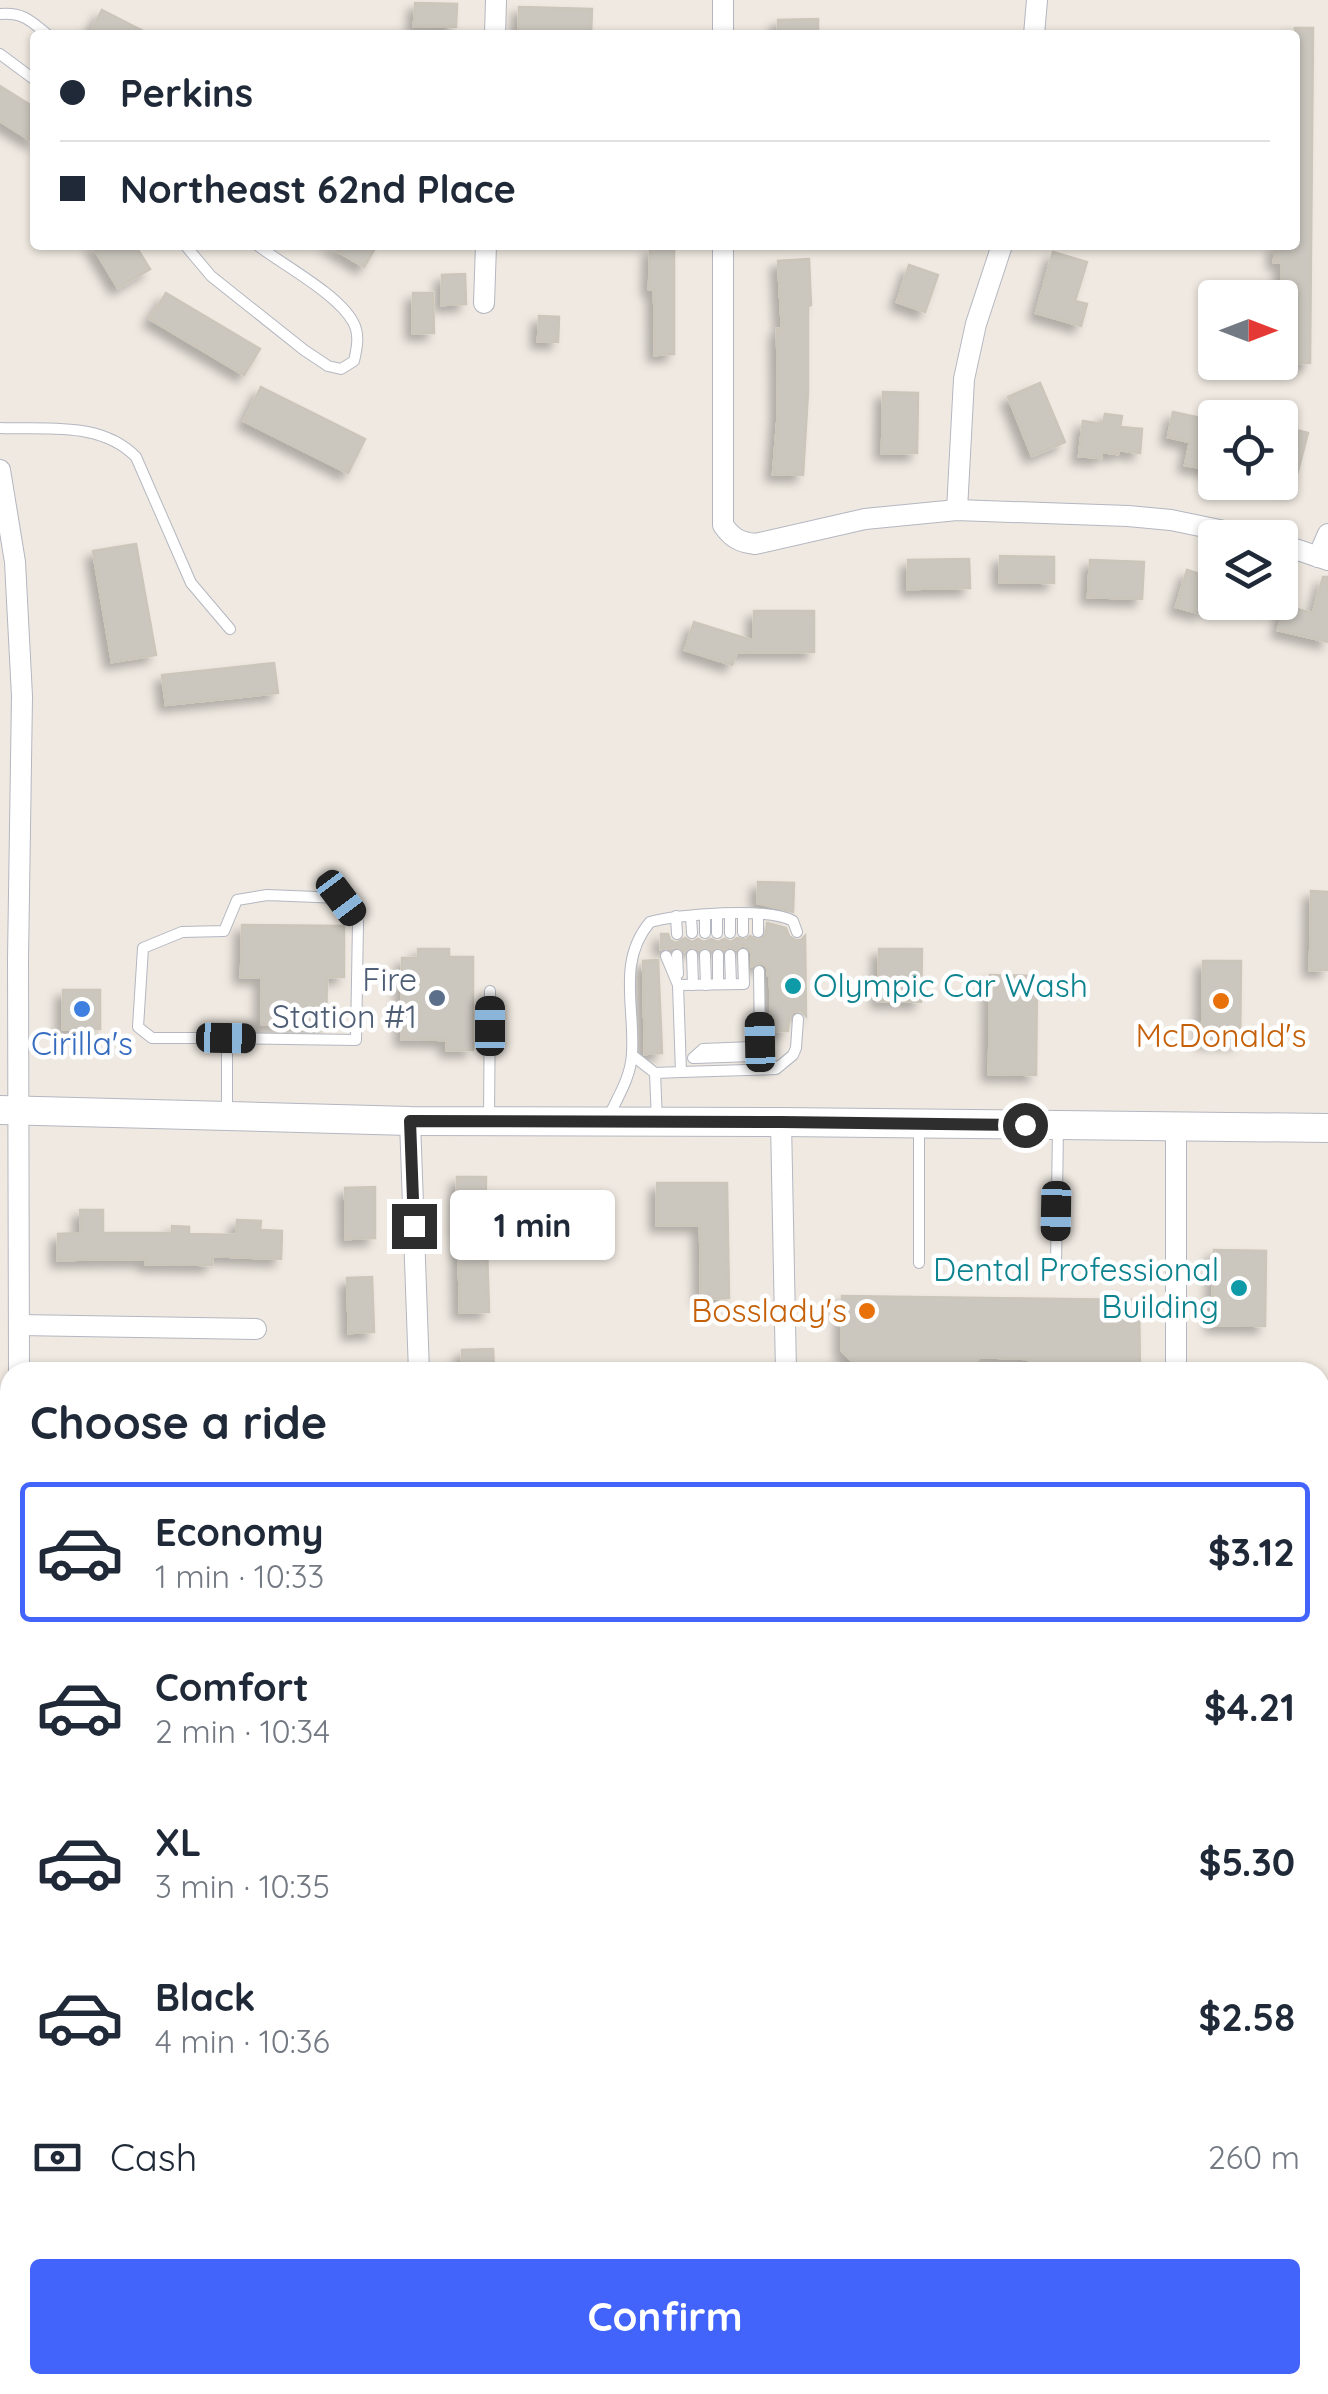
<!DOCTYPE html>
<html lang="en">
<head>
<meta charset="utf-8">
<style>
  :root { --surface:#fff; --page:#f6f6f7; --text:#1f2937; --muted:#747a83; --line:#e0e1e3; --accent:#4264fb }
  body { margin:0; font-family:Quicksand,sans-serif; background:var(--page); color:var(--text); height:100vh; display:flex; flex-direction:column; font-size:38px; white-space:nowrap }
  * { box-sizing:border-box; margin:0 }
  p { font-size:32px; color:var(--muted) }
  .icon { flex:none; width:55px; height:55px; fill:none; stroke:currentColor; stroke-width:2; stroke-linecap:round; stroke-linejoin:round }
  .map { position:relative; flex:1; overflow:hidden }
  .side { position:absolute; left:0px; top:1362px; width:1330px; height:1032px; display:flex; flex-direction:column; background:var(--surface); border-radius:30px 30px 0 0; box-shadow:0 2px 8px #0004 }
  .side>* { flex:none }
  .guide { position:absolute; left:30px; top:30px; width:1270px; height:220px; border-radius:10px; box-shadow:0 2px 8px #0004; display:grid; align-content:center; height:220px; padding:0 30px; background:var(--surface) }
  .needle { width:65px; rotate:90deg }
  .tools { position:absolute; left:1198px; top:280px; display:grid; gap:20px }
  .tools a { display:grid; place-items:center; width:100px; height:100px; border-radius:10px; background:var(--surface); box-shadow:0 2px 8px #0004; font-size:50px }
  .end { position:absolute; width:45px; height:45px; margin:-22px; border:12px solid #2e2e2e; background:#fff; box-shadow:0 0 0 5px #fff }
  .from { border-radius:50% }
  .bubble { position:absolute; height:70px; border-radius:10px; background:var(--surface); box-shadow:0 2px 8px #0004; font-size:32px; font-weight:800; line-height:70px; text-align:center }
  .car { position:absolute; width:30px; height:60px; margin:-30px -15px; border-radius:12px; box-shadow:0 0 8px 2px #0007; background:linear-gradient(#222 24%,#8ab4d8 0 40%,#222 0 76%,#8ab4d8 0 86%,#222 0) }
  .guide b { display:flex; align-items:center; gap:35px; height:95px; font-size:38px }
  .guide b+b { border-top:2px solid var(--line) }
  .guide i { width:25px; height:25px; background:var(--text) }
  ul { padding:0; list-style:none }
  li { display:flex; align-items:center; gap:30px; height:140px; margin:0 20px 15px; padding:0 10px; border:5px solid transparent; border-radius:10px }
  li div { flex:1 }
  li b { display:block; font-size:38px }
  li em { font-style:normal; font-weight:800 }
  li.on { border-color:var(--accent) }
  li>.icon { width:90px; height:90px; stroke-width:1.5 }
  h2 { padding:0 30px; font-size:45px; line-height:120px }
  .pay { display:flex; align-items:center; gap:25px; height:110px; padding:0 30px; font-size:38px }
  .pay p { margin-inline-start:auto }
  .button { display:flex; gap:20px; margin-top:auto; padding:20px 30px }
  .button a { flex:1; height:115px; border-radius:10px; background:var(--accent); color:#fff; font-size:40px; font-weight:800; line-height:115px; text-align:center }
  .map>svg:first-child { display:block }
</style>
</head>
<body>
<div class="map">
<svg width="1328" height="2394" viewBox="0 0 1328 2394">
  <defs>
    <filter id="shadow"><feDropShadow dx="-7" dy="7" stdDeviation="5" flood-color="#0004"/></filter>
  </defs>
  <rect width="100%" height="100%" fill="#efe9e1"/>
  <!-- building -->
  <g fill="#cbc7bf" stroke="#cbc5ba" stroke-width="2.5" filter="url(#shadow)">
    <path d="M415 3 457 4 456 27 414 26Z"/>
    <path d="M519 7 592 9 591 35 519 31Z"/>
    <path d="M102 10 151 35H89Z"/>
    <path d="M818 19V35H778V20Z"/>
    <path d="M1295 28H1313L1310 363H1282L1280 302H1282V262H1274L1275 245H1295Z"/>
    <path d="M0 86 35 108V143L0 121Z"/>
    <path d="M92 245H135L150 269 118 288Z"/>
    <path d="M328 245H377L364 267Z"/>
    <path d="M650 248 674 249V354L655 355 654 289H649Z"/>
    <path d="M1053 252 1087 262 1075 301 1087 304 1081 326 1036 313Z"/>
    <path d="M809 259 811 305 808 306V392L803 475 773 474 778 412 777 329H782L778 261Z"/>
    <path d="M909 265 938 275 925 312 897 302Z"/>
    <path d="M465 274 466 304 442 305V275Z"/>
    <path d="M166 293 260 349 244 375 150 319Z"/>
    <path d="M413 293H433L434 333H413Z"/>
    <path d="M539 316 559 317 558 342 538 341Z"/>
    <path d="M1040 383 1065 442 1032 456 1008 397Z"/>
    <path d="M261 387 365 439 348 473 244 421Z"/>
    <path d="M883 392 918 393 917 453H882Z"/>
    <path d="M1173 412 1215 421V454L1211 470 1185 465 1190 442 1168 437Z"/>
    <path d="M1105 414 1122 416 1120 427 1142 429 1140 453 1119 450 1118 454 1102 452 1101 458 1079 456 1083 421 1103 424Z"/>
    <path d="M1280 426 1308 433 1294 486 1280 482Z"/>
    <path d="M136 544 156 655 112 662 93 551Z"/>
    <path d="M1000 556 1054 557V583L1000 582Z"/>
    <path d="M969 559 970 588 908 589V560Z"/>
    <path d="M1090 560 1144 562 1142 599 1088 597Z"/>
    <path d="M1187 570 1215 579V605L1205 602 1202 614 1176 607Z"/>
    <path d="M1323 577H1328V642L1278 630 1284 606 1313 613Z"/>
    <path d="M754 611H814V652H737L732 665 685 650 694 622 754 641Z"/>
    <path d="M274 663 278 693 166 705 162 675Z"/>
    <path d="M758 882 794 883 793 912 758 903Z"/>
    <path d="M1311 891 1328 892V970H1310Z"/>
    <path d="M767 923 786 928 789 936 795 940H801L805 936 806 1016 800 1010 793 1012 789 1017 788 1031H771L770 975H768L767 967 762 963 752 966V954L748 947 742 945 736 949 729 946 724 949 717 946 712 949 704 946 699 949 691 946 684 951 678 946 661 949V934H668L670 940 676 943 685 938 692 942 698 939 704 942 711 939 718 942 724 939 731 942 737 938 746 940 750 936 759 941 766 935Z"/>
    <path d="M242 925 344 926V977H327L326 1025 262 1024V977H241Z"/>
    <path d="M418 949H449V957H473V1050H447V1040L402 1039V958H418Z"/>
    <path d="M879 949H922L921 1002 878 1001Z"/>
    <path d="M658 960 662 1053 645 1054 643 961Z"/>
    <path d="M1203 961H1241L1240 1042 1202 1041Z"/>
    <path d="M990 975 1037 976 1036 1075 989 1074Z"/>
    <rect x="63" y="990" width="37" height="39"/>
    <path d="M457 1177H486L485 1249H487L489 1312H460L458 1231 456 1230Z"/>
    <path d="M657 1183H727L729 1298 701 1299 700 1225H657Z"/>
    <path d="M375 1187V1238L346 1239 345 1188Z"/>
    <path d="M80 1210H103V1233H172V1226L189 1227V1234L236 1235 237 1220 261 1221 260 1230 282 1231 281 1259 212 1256V1265L146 1264V1259L58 1260V1234L81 1233Z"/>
    <path d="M1214 1250 1266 1251 1265 1326 1212 1325Z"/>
    <path d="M372 1277 374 1332 349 1333 347 1278Z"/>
    <path d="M842 1296 1139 1300 1140 1372H1028L1029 1359 978 1357 977 1372 862 1371 842 1351Z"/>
    <path d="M493 1349 494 1372H462V1350Z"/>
  </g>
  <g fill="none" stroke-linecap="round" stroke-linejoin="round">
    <defs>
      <g id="service">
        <path d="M0 14C23 12 31 21 48 35"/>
        <path d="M0 54 35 80"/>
        <path d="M185 245 211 276 304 350 328 366 341 369 354 361C357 348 360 334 353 322 338 294 283 265 257 245"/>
        <path d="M0 428C46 430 101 421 136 457L191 583 230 629"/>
        <path d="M743 914V932"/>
        <path d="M758 914V932"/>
        <path d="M705 915V933"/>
        <path d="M717 915V933"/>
        <path d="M730 915V933"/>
        <path d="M676 916 677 934"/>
        <path d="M691 916 692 933"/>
        <path d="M677 955 678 974"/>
        <path d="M692 955 693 985"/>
        <path d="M705 955 706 985"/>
        <path d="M718 955V984"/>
        <path d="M730 955 731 984"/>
        <path d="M666 956 678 985"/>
        <path d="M227 1038 356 1040 358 922 341 898 267 895 237 900 224 931 182 932 143 948 138 1027 152 1038H227V1115"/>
        <path d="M632 1055 655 1073"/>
        <path d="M693 1058 703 1049 753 1047 760 1042 759 971"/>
        <path d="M695 1058 752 1056 776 1067"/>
        <path d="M681 1072 776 1069 793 1055 796 1048 798 1019"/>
        <path d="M489 1120 490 991"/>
        <path d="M607 1120C617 1098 631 1078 632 1053 635 1007 617 961 650 922 677 914 770 907 793 921L797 932"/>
        <path d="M657 1121 655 1073 681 1072 678 985 744 984 743 954"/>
        <path d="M919 1124V1263"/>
        <path d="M1056 1267 1058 1127"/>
      </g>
      <g id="minor">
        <path d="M723 0V35"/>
        <path d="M495 35 496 0"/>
        <path d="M1034 35 1037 0"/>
        <path d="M723 245V525C732 538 739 542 755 544L865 519 957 510 1128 516 1171 520 1258 538"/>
        <path d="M484 303 486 245"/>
        <path d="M0 470 15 562 22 696 18 960 19 1372"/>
        <path d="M957 510 964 379 976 324 1002 245"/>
        <path d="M1280 544 1328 560"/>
        <path d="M1318 557 1328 534"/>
        <path d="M410 1121 419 1372"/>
        <path d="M781 1122 786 1372"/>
        <path d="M1176 1127V1372"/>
        <path d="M19 1325 256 1329"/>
        <path d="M0 1826H10"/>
        <path d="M1320 1974 1328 1975"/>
        <path d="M0 2077H10"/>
        <path d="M864 2385V2394"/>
        <path d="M12 2394V2385"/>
        <path d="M1299 2394V2385"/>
      </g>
      <path id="secondary" d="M0 1110 410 1121 781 1122 1328 1128"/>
    </defs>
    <!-- service casing -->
    <use href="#service" stroke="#b4b7c1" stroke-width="12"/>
    <!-- minor casing -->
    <use href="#minor" stroke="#b4b7c1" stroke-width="22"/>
    <!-- secondary casing -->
    <use href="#secondary" stroke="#b4b7c1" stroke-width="30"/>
    <!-- service -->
    <use href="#service" stroke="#fff" stroke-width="10"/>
    <!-- minor -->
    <use href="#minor" stroke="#fff" stroke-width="20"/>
    <!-- secondary -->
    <use href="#secondary" stroke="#fff" stroke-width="28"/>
  </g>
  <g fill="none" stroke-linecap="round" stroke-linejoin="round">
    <!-- route -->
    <path stroke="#2e2e2e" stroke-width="12" d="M414 1226 410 1121 781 1122 1025 1125"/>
  </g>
  <!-- markers -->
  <g fill="#0f9aa8" stroke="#fff" stroke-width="4">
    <circle cx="793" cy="986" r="10"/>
    <circle cx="1239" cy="1288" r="10"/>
  </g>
  <circle fill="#5c6f8a" stroke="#fff" stroke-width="4" cx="437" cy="998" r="10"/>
  <g fill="#e8710a" stroke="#fff" stroke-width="4">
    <circle cx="1221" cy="1001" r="10"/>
    <circle cx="867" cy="1311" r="10"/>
  </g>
  <circle fill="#3f7fe0" stroke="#fff" stroke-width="4" cx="82" cy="1009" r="10"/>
  <g text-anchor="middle" stroke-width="9" stroke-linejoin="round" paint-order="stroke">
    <!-- service labels -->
    <g font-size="32" fill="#4e5e75" stroke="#fff" text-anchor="end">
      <text x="417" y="991">Fire<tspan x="417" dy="37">Station #1</tspan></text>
    </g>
    <!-- culture labels -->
    <g font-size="32" fill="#0d838f" stroke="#fff" text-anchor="start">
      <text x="813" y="997">Olympic Car Wash</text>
      <text x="1219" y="1281" text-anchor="end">Dental Professional<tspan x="1219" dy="37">Building</tspan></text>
    </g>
    <!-- food labels -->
    <g font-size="32" fill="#c56008" stroke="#fff">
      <text x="1221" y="1047">McDonald's</text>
      <text x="847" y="1322" text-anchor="end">Bosslady's</text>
    </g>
    <!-- shop labels -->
    <g font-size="32" fill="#366cbe" stroke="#fff">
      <text x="82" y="1055">Cirilla's</text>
    </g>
  </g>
</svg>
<div class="tools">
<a><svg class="needle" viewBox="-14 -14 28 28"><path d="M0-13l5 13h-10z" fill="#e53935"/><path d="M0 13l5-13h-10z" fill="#747a83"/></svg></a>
<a><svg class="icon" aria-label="locate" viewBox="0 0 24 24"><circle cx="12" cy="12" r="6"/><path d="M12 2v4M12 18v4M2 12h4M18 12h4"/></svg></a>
<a><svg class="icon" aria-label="layers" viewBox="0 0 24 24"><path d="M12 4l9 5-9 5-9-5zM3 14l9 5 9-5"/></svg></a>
</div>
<i class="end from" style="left:1025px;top:1125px"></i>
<i class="end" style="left:414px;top:1226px"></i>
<div class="bubble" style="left:450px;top:1190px;width:165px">1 min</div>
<i class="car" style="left:341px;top:898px;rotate:143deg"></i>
<i class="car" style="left:490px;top:1026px;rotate:0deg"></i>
<i class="car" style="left:226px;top:1038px;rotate:91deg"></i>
<i class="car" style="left:760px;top:1042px;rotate:359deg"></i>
<i class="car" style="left:1056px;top:1211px;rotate:181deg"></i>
<div class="guide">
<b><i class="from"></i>Perkins</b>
<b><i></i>Northeast 62nd Place</b>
</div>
<section class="side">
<h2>Choose a ride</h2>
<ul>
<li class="on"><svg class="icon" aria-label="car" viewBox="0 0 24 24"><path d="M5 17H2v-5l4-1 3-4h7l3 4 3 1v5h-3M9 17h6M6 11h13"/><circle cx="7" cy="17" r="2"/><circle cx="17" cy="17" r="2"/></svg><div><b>Economy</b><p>1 min · 10:33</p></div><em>$3.12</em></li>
<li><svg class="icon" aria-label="car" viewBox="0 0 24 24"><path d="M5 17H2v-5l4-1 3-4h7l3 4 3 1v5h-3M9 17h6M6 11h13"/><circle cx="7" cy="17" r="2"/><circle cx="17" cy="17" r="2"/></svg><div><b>Comfort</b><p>2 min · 10:34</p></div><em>$4.21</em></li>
<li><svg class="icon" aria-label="car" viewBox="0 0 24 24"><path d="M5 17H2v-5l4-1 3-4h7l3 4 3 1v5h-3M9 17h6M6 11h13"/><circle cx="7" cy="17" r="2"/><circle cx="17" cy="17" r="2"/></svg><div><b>XL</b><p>3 min · 10:35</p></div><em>$5.30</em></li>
<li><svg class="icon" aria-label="car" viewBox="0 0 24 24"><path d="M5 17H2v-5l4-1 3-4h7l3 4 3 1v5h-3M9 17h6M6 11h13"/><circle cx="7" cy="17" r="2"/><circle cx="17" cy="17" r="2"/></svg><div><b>Black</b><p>4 min · 10:36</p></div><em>$2.58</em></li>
</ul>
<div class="pay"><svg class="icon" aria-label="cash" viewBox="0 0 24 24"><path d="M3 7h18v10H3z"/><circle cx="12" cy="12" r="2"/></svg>Cash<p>260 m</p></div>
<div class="button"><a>Confirm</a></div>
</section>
</div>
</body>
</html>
